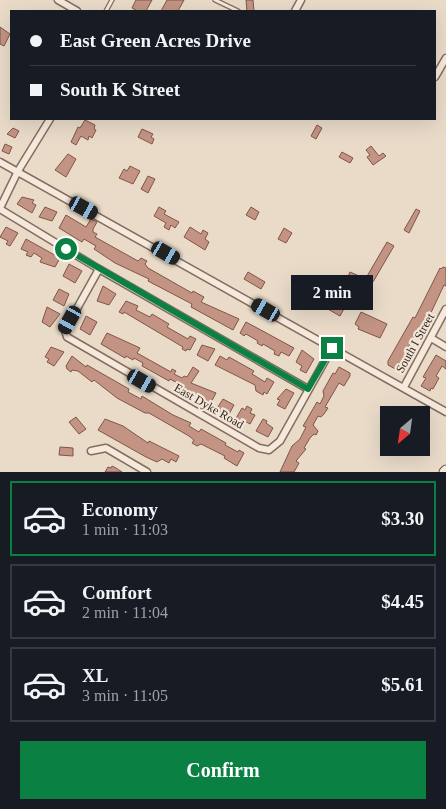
<!DOCTYPE html>
<html lang="en">
<head>
<meta charset="utf-8">
<style>
  :root { --surface:#171b24; --page:#242831; --text:#f1f3f6; --muted:#9ea1a6; --line:#363941; --accent:#0b8043 }
  body { margin:0; font-family:"Times New Roman",serif; background:var(--page); color:var(--text); height:100vh; display:flex; flex-direction:column; font-size:19px; white-space:nowrap }
  * { box-sizing:border-box; margin:0 }
  p { font-size:16px; color:var(--muted) }
  .icon { flex:none; width:28px; height:28px; fill:none; stroke:currentColor; stroke-width:2; stroke-linecap:round; stroke-linejoin:round }
  .map { position:relative; height:472px; overflow:hidden }
  .side { display:flex; flex-direction:column; background:var(--surface); flex:1 }
  .side>* { flex:none }
  .guide { position:absolute; left:10px; top:10px; width:426px; height:110px; border-radius:0px; box-shadow:0 5px 20px #0002; display:grid; align-content:center; height:110px; padding:0 20px; background:var(--surface) }
  .needle { width:32px; rotate:209deg }
  .tools { position:absolute; left:380px; top:406px; display:grid; gap:10px }
  .tools a { display:grid; place-items:center; width:50px; height:50px; border-radius:0px; background:var(--surface); box-shadow:0 5px 20px #0002; font-size:25px }
  .end { position:absolute; width:22px; height:22px; margin:-11px; border:6px solid #0b8043; background:#fff; box-shadow:0 0 0 2px #fff }
  .from { border-radius:50% }
  .bubble { position:absolute; height:35px; border-radius:0px; background:var(--surface); box-shadow:0 5px 20px #0002; font-size:16px; font-weight:700; line-height:35px; text-align:center }
  .car { position:absolute; width:15px; height:30px; margin:-15px -8px; border-radius:6px; box-shadow:0 0 4px 1px #0007; background:linear-gradient(#222 24%,#8ab4d8 0 40%,#222 0 76%,#8ab4d8 0 86%,#222 0) }
  .guide b { display:flex; align-items:center; gap:18px; height:48px; font-size:19px }
  .guide b+b { border-top:1px solid var(--line) }
  .guide i { width:12px; height:12px; background:var(--text) }
  ul { padding:9px 0 0; list-style:none }
  li { display:flex; align-items:center; gap:15px; height:75px; margin:0 10px 8px; padding:0 10px; border:2px solid var(--line); border-radius:0px }
  li div { flex:1 }
  li b { display:block; font-size:19px }
  li em { font-style:normal; font-weight:700 }
  li.selected { border-color:var(--accent) }
  li>.icon { width:45px; height:45px; stroke-width:1.5 }
  .button { display:flex; gap:10px; margin-top:auto; padding:10px 20px }
  .button a { flex:1; height:58px; border-radius:0px; background:var(--accent); color:#fff; font-size:20px; font-weight:700; line-height:58px; text-align:center }
  .map>svg:first-child { display:block }
</style>
</head>
<body>
<div class="map">
<svg width="446" height="472" viewBox="0 0 446 472">
  <rect width="100%" height="100%" fill="#eadbc9"/>
  <!-- building -->
  <g fill="#c39484" stroke="#815548">
    <path d="M136 0H152L146 11H138L132 8Z"/>
    <path d="M167 0H184L178 11H161Z"/>
    <path d="M246 0H253L254 11H247Z"/>
    <path d="M0 27 10 34 4 46 0 44Z"/>
    <path d="M85 120 95 125 94 129 96 130 92 138 89 136 88 140 81 136 76 145 71 142 78 127 80 128Z"/>
    <path d="M317 125 322 128 316 139 311 136Z"/>
    <path d="M13 128 19 131 15 138 7 134Z"/>
    <path d="M142 129 153 134 151 137 154 139 152 144 138 137Z"/>
    <path d="M5 144 12 147 9 154 2 151Z"/>
    <path d="M371 146 379 156 383 153 386 156 373 165 367 157 370 155 366 150Z"/>
    <path d="M342 152 353 158 350 163 339 157Z"/>
    <path d="M68 154 76 159 66 177 55 170Z"/>
    <path d="M130 166 140 171 133 184 119 178 124 169 127 171Z"/>
    <path d="M148 176 155 179 148 193 141 189Z"/>
    <path d="M22 197 34 200 32 203 36 205 32 213 17 204Z"/>
    <path d="M45 207 57 212 52 221 39 217Z"/>
    <path d="M159 207 166 211 164 214 179 222 175 228 171 225 169 230 164 227 166 223 154 216Z"/>
    <path d="M251 207 259 212 255 220 246 215Z"/>
    <path d="M416 209 420 211 409 233 404 230Z"/>
    <path d="M66 215 86 227 91 219 97 222 93 229V232L97 234 95 237 138 261 141 258 147 261 145 264 148 268 192 293 193 291 204 297 201 302 239 319 233 330 191 307 192 304 148 281 149 279 115 263 94 249 96 246 84 239 82 242 59 228Z"/>
    <path d="M6 227 18 233 10 246 6 244 8 241 0 237Z"/>
    <path d="M190 227 201 234 203 230 208 233 205 239 209 242 205 250 184 237Z"/>
    <path d="M284 228 292 233 286 243 278 239Z"/>
    <path d="M26 239 60 258 55 267 40 262 42 258 34 253 31 257 26 255 28 252 21 249Z"/>
    <path d="M387 242 394 246 373 282 366 278Z"/>
    <path d="M69 264 82 271 75 283 63 276Z"/>
    <path d="M443 267 446 268V286L444 285 428 319 415 335 409 347 412 348 409 353 397 370 388 365V361L413 317 415 318 440 268 441 269Z"/>
    <path d="M248 272 265 282 261 289 244 279Z"/>
    <path d="M350 272 359 276 352 289 344 285Z"/>
    <path d="M103 286 116 294 109 305 97 301Z"/>
    <path d="M59 289 69 294 64 306 53 300Z"/>
    <path d="M364 291 369 294 363 305 357 302Z"/>
    <path d="M126 301 138 306 136 310 150 317 152 314 169 324 167 327 188 339 190 336 196 339 190 350 187 349 186 351 182 349 183 347 124 312 123 314 119 312Z"/>
    <path d="M329 301 333 303 335 301 345 307 340 316 326 308Z"/>
    <path d="M47 307 60 314 50 327 42 322Z"/>
    <path d="M361 312 387 324 380 338 358 329 359 327 355 324Z"/>
    <path d="M86 316 97 322 90 335 80 329Z"/>
    <path d="M246 322 294 348 289 356 281 352 279 356 274 354 275 351 263 344 262 346 257 343 258 341 246 334 244 336 240 333Z"/>
    <path d="M107 333 140 348 137 353 171 372 172 369 176 371 174 374 182 378 184 376 187 377 193 367 199 371 191 383 216 393 209 406 203 403 205 400 177 387 179 384 170 379 169 381 142 366 143 363 134 358 133 360 126 356 125 358 101 344Z"/>
    <path d="M202 345 215 349 208 361 197 355Z"/>
    <path d="M51 347 64 352 54 366 47 362 49 359 45 357Z"/>
    <path d="M302 350 314 359 306 373 300 370 302 366 296 362Z"/>
    <path d="M436 355 446 361V369L442 366 436 376 439 378 433 389 431 388 430 391 421 386 426 378 423 377Z"/>
    <path d="M72 356 86 367 87 365 129 389 128 392 141 399 142 396 173 415 191 423 189 426 199 432 201 429 226 443 225 445 238 452 239 450 244 453 237 466 224 458 225 456 201 444 197 446 192 443 194 440 189 436 149 413H145L117 398 94 380 92 382 78 371 72 370 71 372 67 369 66 366Z"/>
    <path d="M220 356 227 360 229 357 254 371 252 374 265 382 267 378 274 382 267 394 264 392 263 395 256 391 255 385 215 365Z"/>
    <path d="M339 367 350 373V376L344 386 339 383 325 407 328 408 324 414 321 417 318 416 313 425 318 431 316 435 314 434 310 438 304 448 306 449 296 461 299 463 294 472H280L292 446 300 439 306 427 303 426 306 421 317 402 320 404 324 396 323 391 333 373 335 374Z"/>
    <path d="M286 389 294 393 285 409 277 405 280 400 277 399Z"/>
    <path d="M223 399 234 405 229 414 216 410Z"/>
    <path d="M247 406 252 409 250 413 255 415 250 424 243 420 241 424 235 420 242 408 245 410Z"/>
    <path d="M76 417 86 429 79 434 69 422Z"/>
    <path d="M105 419 123 426 148 443 149 441 179 456 176 462 171 459 169 463 162 459 157 462 146 457 98 430Z"/>
    <path d="M263 419 267 421 266 423 273 428 268 437 256 431Z"/>
    <path d="M60 447 73 448V456L59 455Z"/>
    <path d="M112 466 116 468 122 472H105L108 467 111 468Z"/>
  </g>
  <g fill="none" stroke-linecap="round" stroke-linejoin="round">
    <defs>
      <g id="lane">
        <path d="M215 0 238 11"/>
        <path d="M106 11 112 0"/>
      </g>
      <g id="street">
        <path d="M58 0 77 11"/>
        <path d="M295 11 301 0"/>
        <path d="M435 77 446 58"/>
        <path d="M0 162 446 412"/>
        <path d="M0 208 18 171 50 119"/>
        <path d="M0 209 99 269 308 389"/>
        <path d="M99 269 65 330 67 337 259 448 269 450 280 441 332 348"/>
        <path d="M431 338 446 347"/>
        <path d="M404 387 446 309"/>
        <path d="M91 451 106 448 147 472"/>
      </g>
      <path id="secondary" d="M444 472 446 470"/>
    </defs>
    <!-- lane casing -->
    <use href="#lane" stroke="#846d60" stroke-width="5.5"/>
    <!-- street casing -->
    <use href="#street" stroke="#846d60" stroke-width="9"/>
    <!-- secondary casing -->
    <use href="#secondary" stroke="#664f43" stroke-width="11"/>
    <!-- lane -->
    <use href="#lane" stroke="#f5e9dc" stroke-width="3"/>
    <!-- street -->
    <use href="#street" stroke="#f5e9dc" stroke-width="6"/>
    <!-- secondary -->
    <use href="#secondary" stroke="#f5e9dc" stroke-width="9"/>
  </g>
  <g fill="none" stroke-linecap="round" stroke-linejoin="round">
    <!-- route -->
    <path stroke="#0b8043" stroke-width="6" d="M66 249 308 389 332 348"/>
  </g>
  <g text-anchor="middle" stroke-width="4.5" stroke-linejoin="round" paint-order="stroke">
    <!-- street labels -->
    <g font-size="12" fill="#362822" stroke="#f2e6d8">
      <text transform="translate(415 343) rotate(-61)" y="4">South I Street</text>
      <text transform="translate(209 406) rotate(30)" y="4">East Dyke Road</text>
    </g>
  </g>
</svg>
<div class="tools">
<a><svg class="needle" viewBox="-14 -14 28 28"><path d="M0-13l5 13h-10z" fill="#e53935"/><path d="M0 13l5-13h-10z" fill="#9ea1a6"/></svg></a>
</div>
<i class="end from" style="left:66px;top:249px"></i>
<i class="end" style="left:332px;top:348px"></i>
<div class="bubble" style="left:291px;top:275px;width:82px">2 min</div>
<i class="car" style="left:84px;top:208px;rotate:119deg"></i>
<i class="car" style="left:166px;top:253px;rotate:120deg"></i>
<i class="car" style="left:266px;top:310px;rotate:300deg"></i>
<i class="car" style="left:70px;top:320px;rotate:209deg"></i>
<i class="car" style="left:142px;top:381px;rotate:120deg"></i>
<div class="guide">
<b><i class="from"></i>East Green Acres Drive</b>
<b><i></i>South K Street</b>
</div>
</div>
<section class="side">
<ul>
<li class="selected"><svg class="icon" aria-label="car" viewBox="0 0 24 24"><path d="M5 17H2v-5l4-1 3-4h7l3 4 3 1v5h-3M9 17h6M6 11h13"/><circle cx="7" cy="17" r="2"/><circle cx="17" cy="17" r="2"/></svg><div><b>Economy</b><p>1 min · 11:03</p></div><em>$3.30</em></li>
<li><svg class="icon" aria-label="car" viewBox="0 0 24 24"><path d="M5 17H2v-5l4-1 3-4h7l3 4 3 1v5h-3M9 17h6M6 11h13"/><circle cx="7" cy="17" r="2"/><circle cx="17" cy="17" r="2"/></svg><div><b>Comfort</b><p>2 min · 11:04</p></div><em>$4.45</em></li>
<li><svg class="icon" aria-label="car" viewBox="0 0 24 24"><path d="M5 17H2v-5l4-1 3-4h7l3 4 3 1v5h-3M9 17h6M6 11h13"/><circle cx="7" cy="17" r="2"/><circle cx="17" cy="17" r="2"/></svg><div><b>XL</b><p>3 min · 11:05</p></div><em>$5.61</em></li>
</ul>
<div class="button"><a>Confirm</a></div>
</section>
</body>
</html>
